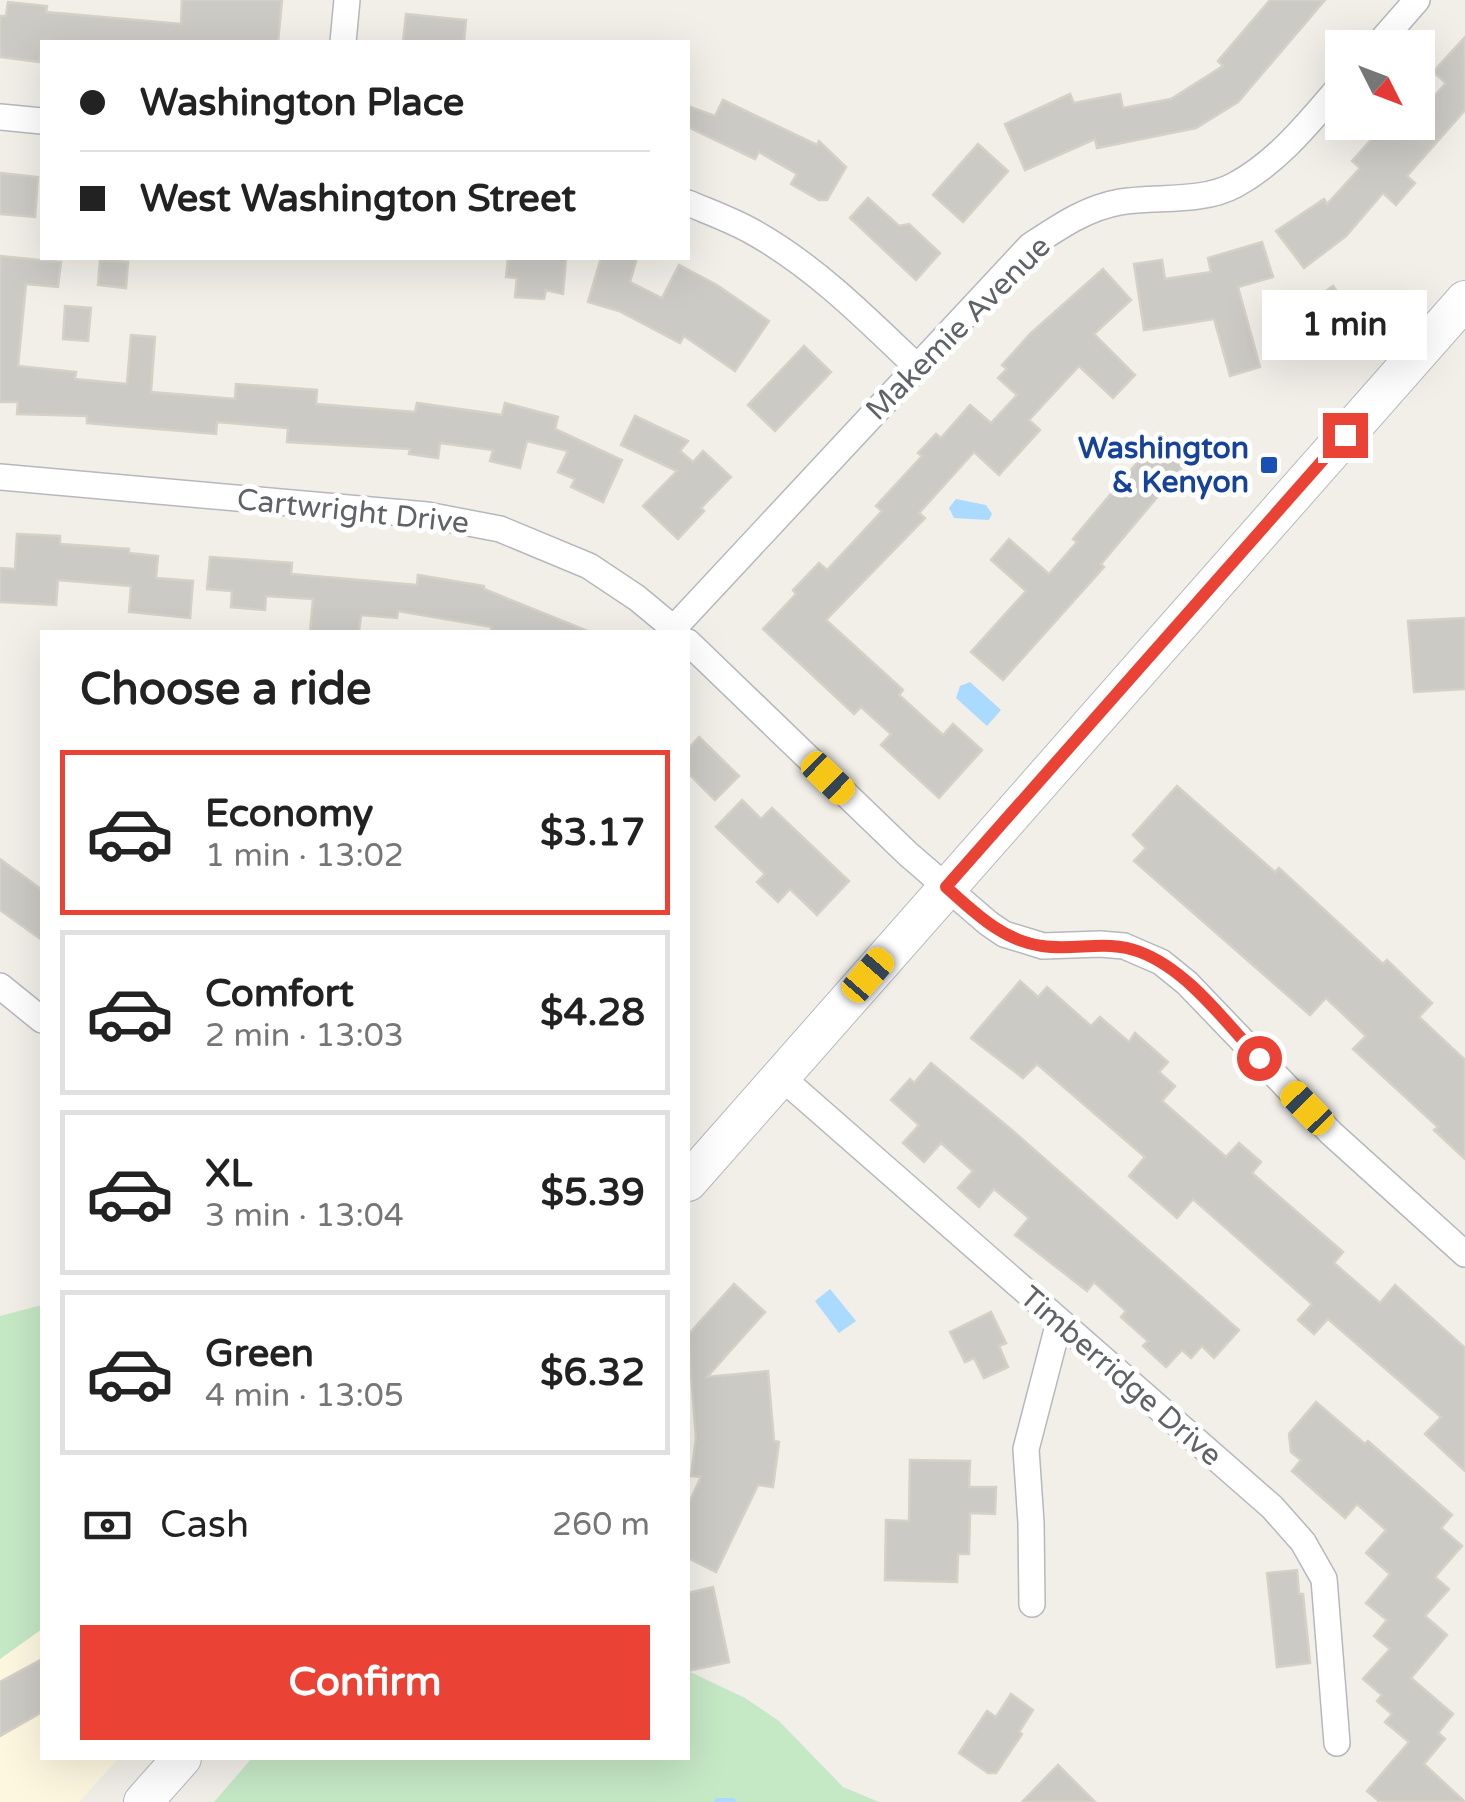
<!DOCTYPE html>
<html lang="en">
<head>
<meta charset="utf-8">
<style>
  :root { --surface:#fff; --page:#f2f2f2; --text:#222; --muted:#767676; --line:#e0e0e0; --accent:#ea4335 }
  body { margin:0; font-family:"Varela Round",sans-serif; background:var(--page); color:var(--text); height:100vh; display:flex; flex-direction:column; font-size:38px; white-space:nowrap }
  * { box-sizing:border-box; margin:0 }
  p { font-size:32px; color:var(--muted) }
  .icon { flex:none; width:55px; height:55px; fill:none; stroke:currentColor; stroke-width:2; stroke-linecap:round; stroke-linejoin:round }
  .map { position:relative; flex:1; overflow:hidden }
  .side { position:absolute; left:40px; top:630px; width:650px; height:1130px; display:flex; flex-direction:column; background:var(--surface); border-radius:0px; box-shadow:0 10px 40px #0002 }
  .side>* { flex:none }
  .hud { position:absolute; left:40px; top:40px; width:650px; height:220px; border-radius:0px; box-shadow:0 10px 40px #0002; display:grid; align-content:center; height:220px; padding:0 40px; background:var(--surface) }
  .needle { width:65px; rotate:132deg }
  .fabs { position:absolute; left:1325px; top:30px; display:grid; gap:20px }
  .fabs a { display:grid; place-items:center; width:110px; height:110px; border-radius:0px; background:var(--surface); box-shadow:0 10px 40px #0002; font-size:50px }
  .end { position:absolute; width:45px; height:45px; margin:-22px; border:12px solid #ea4335; background:#fff; box-shadow:0 0 0 5px #fff }
  .from { border-radius:50% }
  .bubble { position:absolute; height:70px; border-radius:0px; background:var(--surface); box-shadow:0 10px 40px #0002; font-size:32px; font-weight:700; line-height:70px; text-align:center }
  .car { position:absolute; width:30px; height:60px; margin:-30px -15px; border-radius:12px; box-shadow:0 0 8px 2px #0007; background:linear-gradient(#f5c518 24%,#345 0 40%,#f5c518 0 76%,#345 0 86%,#f5c518 0) }
  .hud b { display:flex; align-items:center; gap:35px; height:95px; font-size:38px }
  .hud b+b { border-top:2px solid var(--line) }
  .hud i { width:25px; height:25px; background:var(--text) }
  ul { padding:0; list-style:none }
  li { display:flex; align-items:center; gap:30px; height:165px; margin:0 20px 15px; padding:0 20px; border:5px solid var(--line); border-radius:0px }
  li div { flex:1 }
  li b { display:block; font-size:38px }
  li em { font-style:normal; font-weight:700 }
  li.selected { border-color:var(--accent) }
  li>.icon { width:90px; height:90px; stroke-width:1.5 }
  h2 { padding:0 40px; font-size:45px; line-height:120px }
  .pay { display:flex; align-items:center; gap:25px; height:110px; padding:0 40px; font-size:38px }
  .pay p { margin-inline-start:auto }
  .primary-button { display:flex; gap:20px; margin-top:auto; padding:20px 40px }
  .primary-button a { flex:1; height:115px; border-radius:0px; background:var(--accent); color:#fff; font-size:40px; font-weight:700; line-height:115px; text-align:center }
  .map>svg:first-child { display:block }
</style>
</head>
<body>
<div class="map">
<svg width="1465" height="1802" viewBox="0 0 1465 1802">
  <rect width="100%" height="100%" fill="#f1efe8"/>
  <!-- commercial -->
  <path fill="#fef7e0" d="M42 1629V1758H119L79 1802H0V1659Z"/>
  <!-- green -->
  <g fill="#c5e8c5">
    <path d="M42 1305V1629L0 1659V1316Z"/>
    <path d="M688 1671 745 1698 779 1721 843 1787 879 1802H214L252 1758H688Z"/>
  </g>
  <!-- water -->
  <g fill="#aadaff">
    <path d="M956 499 986 505 992 514 989 520 954 518 949 508Z"/>
    <path d="M970 682 1001 710 987 726 956 698 960 686Z"/>
    <path d="M830 1289 856 1321 839 1333 815 1301Z"/>
  </g>
  <g fill="none" stroke-linecap="round" stroke-linejoin="round">
    <!-- stream -->
    <path stroke="#aadaff" stroke-width="8" d="M718 1802H732"/>
  </g>
  <!-- building -->
  <g fill="#cccac5" stroke="#d6d1c6" stroke-width="2.5">
    <path d="M182 0H282L278 42H42L40 62 0 57V16H6L8 2 47 6 46 12 181 24Z"/>
    <path d="M1270 0H1325L1238 102 1196 128 1097 148 1095 139 1025 170 1005 124 1070 94 1074 103 1120 94 1123 108 1171 99 1223 66 1218 61Z"/>
    <path d="M406 14 466 20 464 42H403Z"/>
    <path d="M1465 37V110L1407 176 1415 183 1396 205 1383 193 1346 236 1304 268 1276 231 1324 199 1327 204 1360 168 1352 161 1387 122H1418V114L1446 83 1433 72Z"/>
    <path d="M723 100 817 145 819 141 846 167 827 200H819L791 184 797 174 759 152 755 159 688 127V106L715 116Z"/>
    <path d="M978 144 1008 171 963 222 933 195Z"/>
    <path d="M0 173 38 177 35 217 0 214Z"/>
    <path d="M868 198 899 226 909 224 940 253 916 280 850 218Z"/>
    <path d="M1262 242 1273 277 1238 287 1260 367 1230 376 1214 319 1144 330 1134 264 1162 260 1165 279 1211 272 1208 258Z"/>
    <path d="M0 256 61 262 58 287 26 284 18 366 76 372 75 379 127 384 131 335 155 337 151 392 235 399 236 384 317 390 316 404 415 412 417 403 502 415 505 403 558 417 555 429 622 460 603 502 571 487 575 479 558 472 568 451 527 441 520 468 490 461 493 450 440 443 438 458 409 454 410 449 287 442 288 428 217 422 216 434 87 423V416L17 414 18 402H0Z"/>
    <path d="M508 258H566L563 294 546 290 544 299 515 297 517 278 506 277Z"/>
    <path d="M601 258H637L630 282 662 298 679 265 717 285 769 321 735 371 684 336 680 343 619 311 588 302Z"/>
    <path d="M100 260 128 262 126 288 98 285Z"/>
    <path d="M1103 269 1131 300 1094 334 1135 375 1113 398 1079 366 1029 420 1040 430 999 475 974 452 919 513 925 518 826 620 903 690 899 695 943 735 953 724 982 750 939 798 881 745 891 734 861 707 854 714 763 629 796 594 793 590 819 563 827 570 882 511 876 506 922 456 918 453 936 434 941 438 970 405 991 423 1017 395 998 378 1007 369 1002 365 1030 334Z"/>
    <path d="M1333 286 1347 306 1325 322 1311 301Z"/>
    <path d="M65 306 91 308 88 341 63 339Z"/>
    <path d="M804 346 831 372 775 431 748 405Z"/>
    <path d="M635 416 688 441 680 451 693 462 703 451 731 477 701 508 704 511 678 539 643 506 677 471 621 445Z"/>
    <path d="M1162 433 1191 457 1101 564 1104 567 1003 680 971 652 1026 591 991 560 1009 539 1049 574 1077 542 1073 539Z"/>
    <path d="M17 534 60 536V544L129 549V553L158 556 156 578 193 581 190 618 129 612 131 586 58 580 56 605 0 602V568L15 569Z"/>
    <path d="M210 557 292 563 291 574 417 585 418 575 484 586V589L590 632H490L492 627 398 611 397 618 361 615 359 632H310L313 599 266 596 265 610 231 607 232 591 207 589Z"/>
    <path d="M1465 618V689L1414 692 1408 621Z"/>
    <path d="M699 737 739 776 715 800 688 773V749Z"/>
    <path d="M1177 786 1275 872 1279 868 1383 964 1387 960 1432 1003 1419 1017 1465 1060V1159L1434 1130 1438 1127 1353 1049 1366 1036 1326 998 1310 1015 1134 861 1146 848 1133 835Z"/>
    <path d="M742 800 761 819 772 808 849 881 817 915 790 889 778 902 757 882 765 874 716 827Z"/>
    <path d="M0 859 42 890V940L0 910Z"/>
    <path d="M1020 981 1038 997 1047 987 1091 1026 1100 1017 1129 1042 1135 1033 1168 1062 1159 1072 1175 1086 1162 1101 1226 1157 1239 1143 1261 1162 1252 1173 1343 1252 1334 1263 1380 1303 1395 1285 1465 1348V1471L1425 1434 1441 1417 1409 1389 1328 1319 1314 1334 1298 1320 1312 1304 1193 1199 1177 1218 1129 1176 1145 1157 1037 1064 1023 1078 971 1038Z"/>
    <path d="M931 1063 1013 1131 1239 1330 1214 1358 1202 1346 1191 1358 1182 1350 1166 1367 1143 1346 1148 1341 1121 1317 1126 1311 1094 1282 1087 1291 1015 1235 1029 1218 994 1189 979 1207 958 1188 973 1171 941 1143 924 1162 903 1143 919 1125 891 1100 910 1079 914 1083Z"/>
    <path d="M734 1284 765 1312 707 1377 768 1371 774 1441 779 1442 773 1487 758 1485 716 1572 688 1558V1505L701 1477 691 1476 696 1438 688 1335Z"/>
    <path d="M991 1312 1006 1343 999 1346 1008 1367 984 1378 974 1358 965 1362 950 1332Z"/>
    <path d="M1316 1402 1365 1444 1368 1441 1452 1515 1441 1528 1462 1546 1435 1577 1449 1589 1425 1616 1447 1635 1411 1678 1453 1714 1438 1733 1445 1739 1424 1764 1465 1802H1380L1367 1791 1409 1742 1385 1722 1392 1714 1377 1701 1382 1695 1363 1679 1390 1649 1374 1636 1387 1620 1366 1603 1390 1574 1366 1553 1386 1530 1357 1504 1345 1518 1292 1471 1301 1460 1291 1452 1289 1434Z"/>
    <path d="M910 1460 970 1461 969 1487H996L995 1514 970 1513 969 1554H958L957 1582 885 1580 886 1520 909 1521Z"/>
    <path d="M1297 1570 1299 1594H1303L1310 1663 1277 1667 1267 1573Z"/>
    <path d="M713 1587 729 1662 688 1671V1593Z"/>
    <path d="M42 1659V1712L0 1736V1682Z"/>
    <path d="M1011 1694 1033 1710 1019 1732 1022 1734 996 1773H988L959 1753 987 1711 996 1717Z"/>
    <path d="M1058 1765 1095 1802H1022Z"/>
  </g>
  <g fill="none" stroke-linecap="round" stroke-linejoin="round">
    <defs>
      <g id="street">
        <path d="M343 42 347 0"/>
        <path d="M1375 48 1417 0"/>
        <path d="M0 117 42 121"/>
        <path d="M688 203C709 212 732 220 753 232 814 266 866 318 917 367"/>
        <path d="M0 477 427 515 500 529 589 566 637 598 678 632"/>
        <path d="M674 628 1030 246C1059 227 1086 208 1120 202 1157 196 1202 203 1235 185 1279 161 1310 121 1342 84"/>
        <path d="M688 642 908 854 988 923 1004 934 1043 946 1100 944 1124 946 1161 962 1187 983 1331 1133 1465 1254"/>
        <path d="M0 986 42 1020"/>
        <path d="M780 1076 1272 1507 1303 1542 1324 1579 1337 1743"/>
        <path d="M1032 1604 1031 1523 1026 1449 1059 1322"/>
      </g>
      <g id="secondary">
        <path d="M688 1182 1465 300"/>
        <path d="M143 1802 182 1758"/>
      </g>
    </defs>
    <!-- street casing -->
    <use href="#street" stroke="#b5b8bc" stroke-width="28"/>
    <!-- secondary casing -->
    <use href="#secondary" stroke="#b6babf" stroke-width="40"/>
    <!-- street -->
    <use href="#street" stroke="#fff" stroke-width="25"/>
    <!-- secondary -->
    <use href="#secondary" stroke="#fff" stroke-width="38"/>
  </g>
  <g fill="none" stroke-linecap="round" stroke-linejoin="round">
    <!-- route -->
    <path stroke="#ea4335" stroke-width="12" d="M1259 1058C1225 1022 1188 970 1140 952 1107 939 1076 951 1042 946 1003 941 974 912 946 887L1345 435"/>
  </g>
  <!-- markers -->
  <rect fill="#1a4fb4" stroke="#fff" stroke-width="4" x="1259" y="455" width="20" height="20" rx="5"/>
  <g text-anchor="middle" stroke-width="10" stroke-linejoin="round" paint-order="stroke">
    <!-- street labels -->
    <g font-size="30" fill="#5f6368" stroke="#fff">
      <text transform="translate(958 328) rotate(-45)" y="10">Makemie Avenue</text>
      <text transform="translate(353 511) rotate(6)" y="10">Cartwright Drive</text>
      <text transform="translate(1121 1376) rotate(41)" y="10">Timberridge Drive</text>
    </g>
    <!-- transit labels -->
    <g font-size="30" font-weight="bold" fill="#164399" stroke="#fff" text-anchor="end">
      <text x="1249" y="458">Washington<tspan x="1249" dy="34">&amp; Kenyon</tspan></text>
    </g>
  </g>
</svg>
<div class="fabs">
<a><svg class="needle" viewBox="-14 -14 28 28"><path d="M0-13l5 13h-10z" fill="#e53935"/><path d="M0 13l5-13h-10z" fill="#767676"/></svg></a>
</div>
<i class="end from" style="left:1259px;top:1058px"></i>
<i class="end" style="left:1345px;top:435px"></i>
<div class="bubble" style="left:1262px;top:290px;width:165px">1 min</div>
<i class="car" style="left:828px;top:778px;rotate:134deg"></i>
<i class="car" style="left:868px;top:975px;rotate:41deg"></i>
<i class="car" style="left:1307px;top:1108px;rotate:316deg"></i>
<div class="hud">
<b><i class="from"></i>Washington Place</b>
<b><i></i>West Washington Street</b>
</div>
<section class="side">
<h2>Choose a ride</h2>
<ul>
<li class="selected"><svg class="icon" aria-label="car" viewBox="0 0 24 24"><path d="M5 17H2v-5l4-1 3-4h7l3 4 3 1v5h-3M9 17h6M6 11h13"/><circle cx="7" cy="17" r="2"/><circle cx="17" cy="17" r="2"/></svg><div><b>Economy</b><p>1 min · 13:02</p></div><em>$3.17</em></li>
<li><svg class="icon" aria-label="car" viewBox="0 0 24 24"><path d="M5 17H2v-5l4-1 3-4h7l3 4 3 1v5h-3M9 17h6M6 11h13"/><circle cx="7" cy="17" r="2"/><circle cx="17" cy="17" r="2"/></svg><div><b>Comfort</b><p>2 min · 13:03</p></div><em>$4.28</em></li>
<li><svg class="icon" aria-label="car" viewBox="0 0 24 24"><path d="M5 17H2v-5l4-1 3-4h7l3 4 3 1v5h-3M9 17h6M6 11h13"/><circle cx="7" cy="17" r="2"/><circle cx="17" cy="17" r="2"/></svg><div><b>XL</b><p>3 min · 13:04</p></div><em>$5.39</em></li>
<li><svg class="icon" aria-label="car" viewBox="0 0 24 24"><path d="M5 17H2v-5l4-1 3-4h7l3 4 3 1v5h-3M9 17h6M6 11h13"/><circle cx="7" cy="17" r="2"/><circle cx="17" cy="17" r="2"/></svg><div><b>Green</b><p>4 min · 13:05</p></div><em>$6.32</em></li>
</ul>
<div class="pay"><svg class="icon" aria-label="cash" viewBox="0 0 24 24"><path d="M3 7h18v10H3z"/><circle cx="12" cy="12" r="2"/></svg>Cash<p>260 m</p></div>
<div class="primary-button"><a>Confirm</a></div>
</section>
</div>
</body>
</html>
